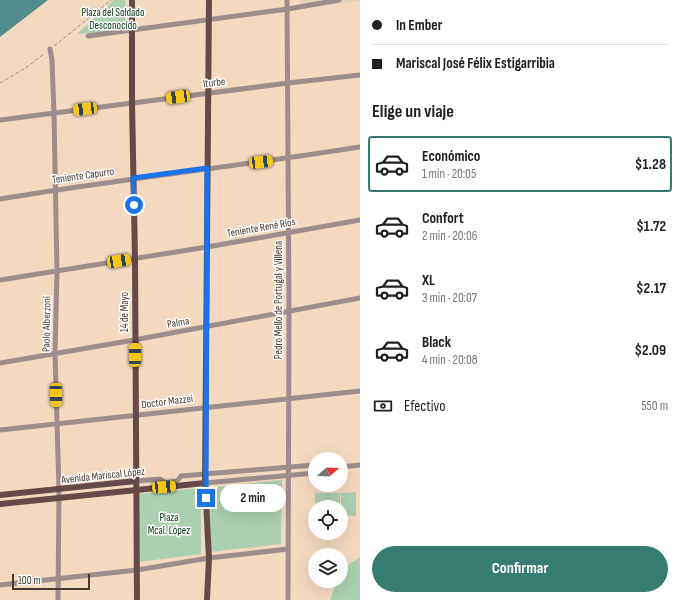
<!DOCTYPE html>
<html lang="es">
<head>
<meta charset="utf-8">
<style>
  :root { --surface:#fff; --page:#f6f6f6; --text:#202124; --muted:#757577; --line:#e0e0e0; --accent:#377c71 }
  body { margin:0; font-family:"Sofia Sans Condensed",sans-serif; background:var(--page); color:var(--text); height:100vh; display:flex; flex-direction:column; font-size:15px; white-space:nowrap }
  * { box-sizing:border-box; margin:0 }
  p { font-size:13px; color:var(--muted) }
  .icon { flex:none; width:22px; height:22px; fill:none; stroke:currentColor; stroke-width:2; stroke-linecap:round; stroke-linejoin:round }
  .map { position:relative; flex:1; overflow:hidden }
  .sheet { display:flex; flex-direction:column; background:var(--surface); width:320px }
  .sheet>* { flex:none }
  .top-card { display:grid; align-content:center; height:88px; padding:0 12px; background:var(--surface) }
  .needle { width:26px; rotate:71deg }
  .tools { position:absolute; left:308px; top:452px; display:grid; gap:8px }
  .tools a { display:grid; place-items:center; width:40px; height:40px; border-radius:50%; background:var(--surface); box-shadow:0 4px 16px #0002; font-size:20px }
  .scale { position:absolute; left:12px; bottom:10px; width:78px; box-sizing:border-box; padding-left:4px; border:2px solid #453a30; border-top:0; font-size:11px; line-height:14px; white-space:nowrap; color:#453a30; -webkit-text-stroke:3px #fff; paint-order:stroke }
  .end { position:absolute; width:18px; height:18px; margin:-9px; border:5px solid #1a73e8; background:#fff; box-shadow:0 0 0 2px #fff }
  .from { border-radius:50% }
  .bubble { position:absolute; height:28px; border-radius:14px; background:var(--surface); box-shadow:0 4px 16px #0002; font-size:13px; font-weight:700; line-height:28px; text-align:center }
  .car { position:absolute; width:12px; height:24px; margin:-12px -6px; border-radius:5px; box-shadow:0 0 3px 1px #0007; background:linear-gradient(#f5c518 24%,#345 0 40%,#f5c518 0 76%,#345 0 86%,#f5c518 0) }
  .top-card b { display:flex; align-items:center; gap:14px; height:38px; font-size:15px }
  .top-card b+b { border-top:1px solid var(--line) }
  .top-card i { width:10px; height:10px; background:var(--text) }
  ul { padding:0; list-style:none }
  li { display:flex; align-items:center; gap:12px; height:56px; margin:0 8px 6px; padding:0 4px; border:2px solid transparent; border-radius:4px }
  li div { flex:1 }
  li b { display:block; font-size:15px }
  li em { font-style:normal; font-weight:700 }
  li.on { border-color:var(--accent) }
  li>.icon { width:36px; height:36px; stroke-width:1.5 }
  h2 { padding:0 12px; font-size:18px; line-height:48px }
  .pay { display:flex; align-items:center; gap:10px; height:44px; padding:0 12px; font-size:15px }
  .pay p { margin-inline-start:auto }
  .cta { display:flex; gap:8px; margin-top:auto; padding:8px 12px }
  .cta a { flex:1; height:46px; border-radius:24px; background:var(--accent); color:#fff; font-size:16px; font-weight:700; line-height:46px; text-align:center }
  main { display:flex; flex:1; min-height:0 }
  .map>svg:first-child { display:block }
</style>
</head>
<body>
<main>
<div class="map">
<svg width="360" height="600" viewBox="0 0 360 600">
  <rect width="100%" height="100%" fill="#f4d9c1"/>
  <!-- industrial -->
  <path fill="#ded4bf" d="M301 0H360V1L301 9Z"/>
  <!-- green -->
  <g fill="#abcfb0">
    <path d="M114 0H125L126 30 77 34Z"/>
    <path d="M282 480 281 544 209 552 208 488Z"/>
    <path d="M201 488V554L139 562 137 494Z"/>
    <path d="M356 492V516H341V493Z"/>
    <path d="M315 493H340V507H315V512Z"/>
    <path d="M360 557V600H330L337 581H341C341 566 349 565 360 557Z"/>
  </g>
  <!-- water -->
  <path fill="#528d8e" d="M0 0H48L0 37Z"/>
  <g fill="none" stroke-linecap="round" stroke-linejoin="round">
    <!-- path -->
    <g stroke="#a38f7e" stroke-width="1" stroke-dasharray="4 2" stroke-linecap="butt">
      <path d="M54 46 111 0"/>
      <path d="M0 83 27 67 45 53"/>
    </g>
    <!-- minor -->
    <g stroke="#9d8d8c" stroke-width="5">
      <path d="M287 0 289 311 288 600"/>
      <path d="M88 36 288 9 339 0"/>
      <path d="M50 49 52 60 54 113 57 272 55 354 59 489 58 600"/>
      <path d="M0 120 288 83 360 75"/>
      <path d="M0 199C120 179 240 166 360 147"/>
      <path d="M0 280 207 247 360 220"/>
      <path d="M0 363 134 340 360 298"/>
      <path d="M0 430 360 391"/>
      <path d="M341 467 360 465"/>
      <path d="M136 481 160 479 166 483 177 481 181 476 315 465"/>
      <path d="M205 483 315 473"/>
      <path d="M0 585 137 570 209 558 288 549"/>
    </g>
    <!-- major -->
    <g stroke="#654a49" stroke-width="6">
      <path d="M132 0V103L135 259 137 600"/>
      <path d="M0 495 136 481"/>
      <path d="M0 504 205 483"/>
      <path d="M207 600 209 558 205 483 209 0"/>
    </g>
  </g>
  <g fill="none" stroke-linecap="round" stroke-linejoin="round">
    <!-- route -->
    <path stroke="#1a73e8" stroke-width="5" d="M134 205 133 178 207 168 206 498"/>
  </g>
  <g text-anchor="middle" stroke-width="3" stroke-linejoin="round" paint-order="stroke">
    <!-- park labels -->
    <g font-size="11" fill="#063415" stroke="#fff">
      <text x="113" y="16">Plaza del Soldado<tspan x="113" dy="13">Desconocido</tspan></text>
      <text x="169" y="521">Plaza<tspan x="169" dy="13">Mcal. López</tspan></text>
    </g>
    <!-- street labels -->
    <g font-size="11" fill="#453a30" stroke="#fff">
      <text transform="translate(214 82) rotate(-7)" y="4">Iturbe</text>
      <text transform="translate(83 175) rotate(-8)" y="4">Teniente Capurro</text>
      <text transform="translate(261 227) rotate(-10)" y="4">Teniente René Ríos</text>
      <text transform="translate(278 300) rotate(-90)" y="4">Pedro Mello de Portugal y Villena</text>
      <text transform="translate(124 312) rotate(-90)" y="4">14 de Mayo</text>
      <text transform="translate(178 322) rotate(-10)" y="4">Palma</text>
      <text transform="translate(46 324) rotate(-89)" y="4">Paolo Alberzoni</text>
      <text transform="translate(167 401) rotate(-7)" y="4">Doctor Mazzei</text>
      <text transform="translate(103 475) rotate(-6)" y="4">Avenida Mariscal López</text>
    </g>
  </g>
</svg>
<div class="tools">
<a><svg class="needle" viewBox="-14 -14 28 28"><path d="M0-13l5 13h-10z" fill="#e53935"/><path d="M0 13l5-13h-10z" fill="#757577"/></svg></a>
<a><svg class="icon" aria-label="locate" viewBox="0 0 24 24"><circle cx="12" cy="12" r="6"/><path d="M12 2v4M12 18v4M2 12h4M18 12h4"/></svg></a>
<a><svg class="icon" aria-label="layers" viewBox="0 0 24 24"><path d="M12 4l9 5-9 5-9-5zM3 14l9 5 9-5"/></svg></a>
</div>
<div class="scale">100 m</div>
<i class="end from" style="left:134px;top:205px"></i>
<i class="end" style="left:206px;top:498px"></i>
<div class="bubble" style="left:220px;top:484px;width:66px">2 min</div>
<i class="car" style="left:178px;top:97px;rotate:262deg"></i>
<i class="car" style="left:85px;top:109px;rotate:263deg"></i>
<i class="car" style="left:261px;top:162px;rotate:83deg"></i>
<i class="car" style="left:119px;top:261px;rotate:81deg"></i>
<i class="car" style="left:135px;top:355px;rotate:0deg"></i>
<i class="car" style="left:56px;top:395px;rotate:179deg"></i>
<i class="car" style="left:164px;top:487px;rotate:85deg"></i>
</div>
<section class="sheet">
<div class="top-card">
<b><i class="from"></i>In Ember</b>
<b><i></i>Mariscal José Félix Estigarribia</b>
</div>
<h2>Elige un viaje</h2>
<ul>
<li class="on"><svg class="icon" aria-label="car" viewBox="0 0 24 24"><path d="M5 17H2v-5l4-1 3-4h7l3 4 3 1v5h-3M9 17h6M6 11h13"/><circle cx="7" cy="17" r="2"/><circle cx="17" cy="17" r="2"/></svg><div><b>Económico</b><p>1 min · 20:05</p></div><em>$1.28</em></li>
<li><svg class="icon" aria-label="car" viewBox="0 0 24 24"><path d="M5 17H2v-5l4-1 3-4h7l3 4 3 1v5h-3M9 17h6M6 11h13"/><circle cx="7" cy="17" r="2"/><circle cx="17" cy="17" r="2"/></svg><div><b>Confort</b><p>2 min · 20:06</p></div><em>$1.72</em></li>
<li><svg class="icon" aria-label="car" viewBox="0 0 24 24"><path d="M5 17H2v-5l4-1 3-4h7l3 4 3 1v5h-3M9 17h6M6 11h13"/><circle cx="7" cy="17" r="2"/><circle cx="17" cy="17" r="2"/></svg><div><b>XL</b><p>3 min · 20:07</p></div><em>$2.17</em></li>
<li><svg class="icon" aria-label="car" viewBox="0 0 24 24"><path d="M5 17H2v-5l4-1 3-4h7l3 4 3 1v5h-3M9 17h6M6 11h13"/><circle cx="7" cy="17" r="2"/><circle cx="17" cy="17" r="2"/></svg><div><b>Black</b><p>4 min · 20:08</p></div><em>$2.09</em></li>
</ul>
<div class="pay"><svg class="icon" aria-label="cash" viewBox="0 0 24 24"><path d="M3 7h18v10H3z"/><circle cx="12" cy="12" r="2"/></svg>Efectivo<p>550 m</p></div>
<div class="cta"><a>Confirmar</a></div>
</section>
</main>
</body>
</html>
